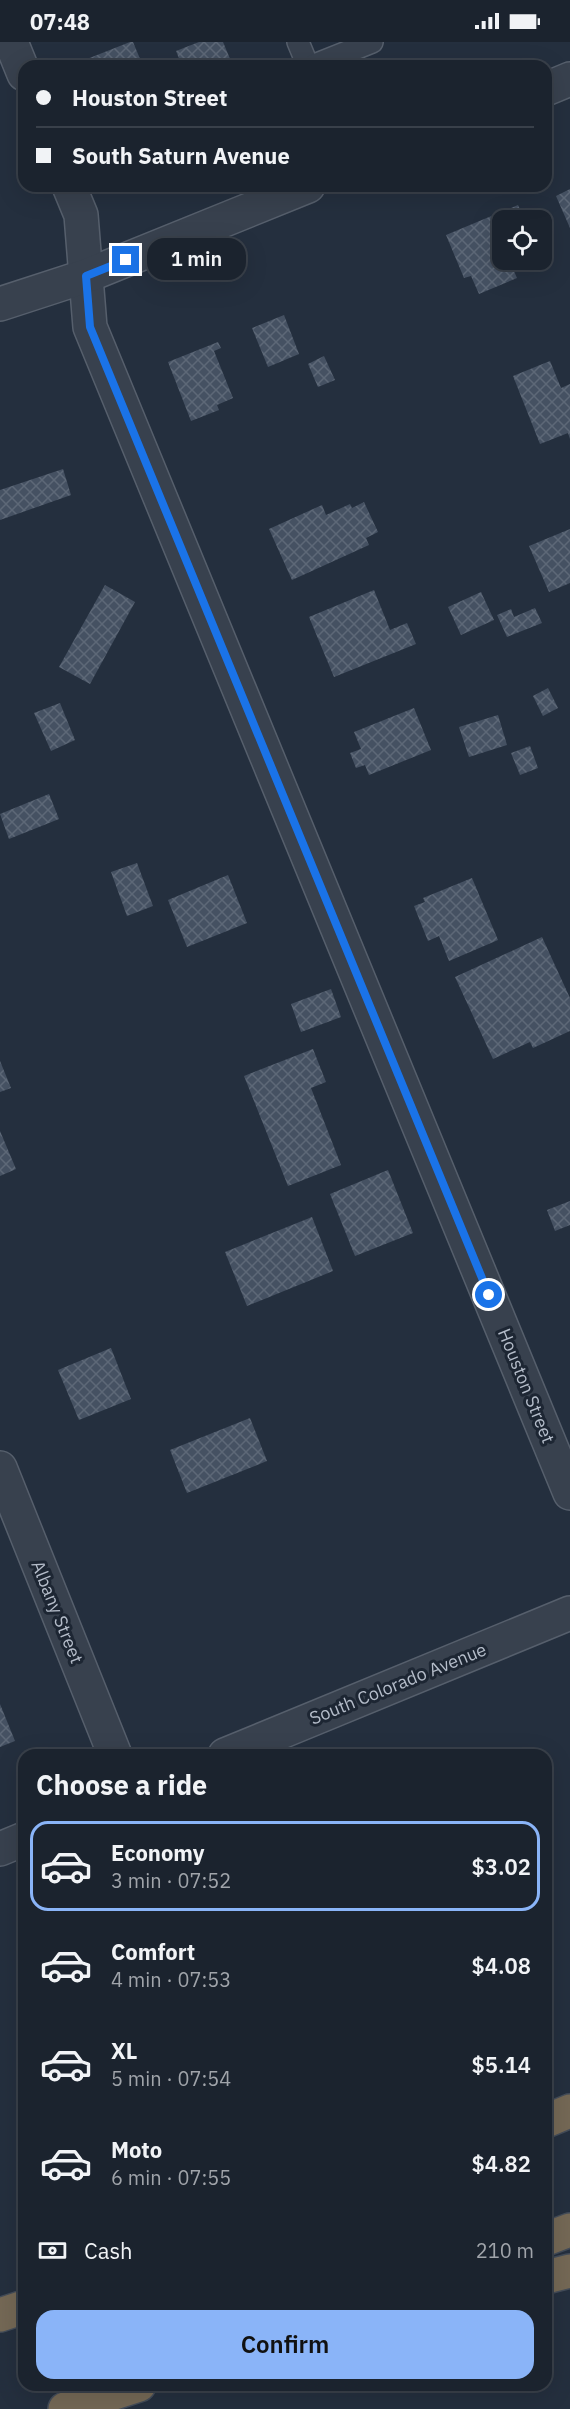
<!DOCTYPE html>
<html lang="en">
<head>
<meta charset="utf-8">
<style>
  :root { --surface:#1b232e; --page:#282f3a; --text:#f1f3f6; --muted:#a0a4aa; --line:#39404a; --accent:#8ab4f8 }
  body { margin:0; font-family:"IBM Plex Sans",sans-serif; background:var(--page); color:var(--text); height:100vh; display:flex; flex-direction:column; font-size:22px; white-space:nowrap }
  * { box-sizing:border-box; margin:0 }
  p { font-size:20px; color:var(--muted) }
  .icon { flex:none; width:33px; height:33px; fill:none; stroke:currentColor; stroke-width:2; stroke-linecap:round; stroke-linejoin:round }
  .map { position:relative; flex:1; overflow:hidden }
  .drawer { position:absolute; left:18px; top:1707px; width:534px; height:642px; display:flex; flex-direction:column; background:var(--surface); border-radius:18px; box-shadow:0 6px 24px #0002,0 0 0 2px var(--line) }
  .drawer>* { flex:none }
  .guide { position:absolute; left:18px; top:18px; width:534px; height:132px; border-radius:18px; box-shadow:0 6px 24px #0002,0 0 0 2px var(--line); display:grid; align-content:center; height:132px; padding:0 18px; background:var(--surface) }
  .tools { position:absolute; left:492px; top:168px; display:grid; gap:12px }
  .tools a { display:grid; place-items:center; width:60px; height:60px; border-radius:12px; background:var(--surface); box-shadow:0 6px 24px #0002,0 0 0 2px var(--line); font-size:30px }
  .end { position:absolute; width:27px; height:27px; margin:-14px; border:8px solid #1a73e8; background:#fff; box-shadow:0 0 0 3px #fff }
  .from { border-radius:50% }
  .bubble { position:absolute; height:42px; border-radius:18px; background:var(--surface); box-shadow:0 6px 24px #0002,0 0 0 2px var(--line); font-size:20px; font-weight:600; line-height:42px; text-align:center }
  .guide b { display:flex; align-items:center; gap:21px; height:57px; font-size:22px }
  .guide b+b { border-top:2px solid var(--line) }
  .guide i { width:15px; height:15px; background:var(--text) }
  ul { padding:0; list-style:none }
  li { display:flex; align-items:center; gap:18px; height:90px; margin:0 12px 9px; padding:0 6px; border:3px solid transparent; border-radius:18px }
  li div { flex:1 }
  li b { display:block; font-size:22px }
  li em { font-style:normal; font-weight:600 }
  li.current { border-color:var(--accent) }
  li>.icon { width:54px; height:54px; stroke-width:1.5 }
  h2 { padding:0 18px; font-size:27px; line-height:72px }
  .pay { display:flex; align-items:center; gap:15px; height:66px; padding:0 18px; font-size:22px }
  .pay p { margin-inline-start:auto }
  .button { display:flex; gap:12px; margin-top:auto; padding:12px 18px }
  .button a { flex:1; height:69px; border-radius:18px; background:var(--accent); color:#111; font-size:24px; font-weight:600; line-height:69px; text-align:center }
  .status { display:flex; justify-content:space-between; align-items:center; height:42px; padding:0 30px; background:var(--surface); direction:ltr }
  .status svg { height:16px; fill:currentColor }
  .map>svg:first-child { display:block }
</style>
</head>
<body>
<div class="status"><b>07:48</b><svg viewBox="0 0 49 12"><path d="M0 12V9h3v3zM5 12V6h3v6zM10 12V3h3v9zM15 12V0h3v12zM26 1h20v11H26zM47 4h2v5h-2z"/></svg></div>
<div class="map">
<svg width="570" height="2367" viewBox="0 0 570 2367">
  <defs>
    <pattern id="building-cross-hatch" width="8" height="8" patternUnits="userSpaceOnUse" patternTransform="scale(1.5)"><rect width="8" height="8" fill="#455162"/><path d="M0 0l8 8M0 8l8-8" fill="none" stroke="#5d6877"/></pattern>
  </defs>
  <rect width="100%" height="100%" fill="#242f3e"/>
  <!-- building -->
  <g fill="url(#building-cross-hatch)">
    <path d="M130 0H133L143 24H89L87 17Z"/>
    <path d="M199 0H223L233 24H182L176 9Z"/>
    <path d="M570 147V186L556 154Z"/>
    <path d="M518 163 525 178H502V218H509L517 236 479 252 471 234 464 236 446 193Z"/>
    <path d="M284 273 299 312 268 325 252 286Z"/>
    <path d="M218 300 221 306 214 309 233 356 217 363 219 368 191 379 168 320Z"/>
    <path d="M324 314 335 338 318 345 308 322Z"/>
    <path d="M550 319 561 346 570 342V397L568 391 540 402 513 334Z"/>
    <path d="M63 427 71 453 0 478V448Z"/>
    <path d="M364 460 378 490 366 496 369 503 292 538 269 487 322 463 326 473 350 462 352 466Z"/>
    <path d="M570 487V541L549 550 529 504Z"/>
    <path d="M105 543 135 560 90 642 59 625Z"/>
    <path d="M374 548 390 588 407 581 416 602 334 635 309 575Z"/>
    <path d="M481 550 494 578 461 593 448 565Z"/>
    <path d="M535 566 542 581 507 595 497 573 511 567 514 575Z"/>
    <path d="M548 646 558 666 543 674 533 654Z"/>
    <path d="M60 661 75 698 51 709 34 671Z"/>
    <path d="M414 666 431 708 369 733 365 723 356 726 350 711 361 707 354 690Z"/>
    <path d="M498 673 507 703 469 715 459 685Z"/>
    <path d="M530 704 538 726 520 733 511 711Z"/>
    <path d="M49 752 59 777 9 797 0 772Z"/>
    <path d="M137 821 153 864 127 874 111 830Z"/>
    <path d="M228 833 247 881 187 905 168 858Z"/>
    <path d="M472 836 498 898 449 919 439 894 428 899 414 864 425 860 423 856Z"/>
    <path d="M542 895 570 956V989L533 1006 530 1000 493 1017 455 935Z"/>
    <path d="M331 947 341 975 301 990 291 962Z"/>
    <path d="M313 1007 326 1040 311 1046 341 1123 288 1144 244 1034Z"/>
    <path d="M0 1019 11 1046 0 1050Z"/>
    <path d="M0 1089 16 1127 0 1134Z"/>
    <path d="M388 1128 413 1191 355 1214 330 1152Z"/>
    <path d="M570 1159V1183L555 1189 547 1168Z"/>
    <path d="M312 1175 333 1229 247 1264 225 1210Z"/>
    <path d="M111 1306 131 1357 79 1378 58 1328Z"/>
    <path d="M250 1376 267 1419 187 1451 170 1408Z"/>
    <path d="M0 1662 15 1699 0 1705Z"/>
  </g>
  <g fill="none" stroke-linecap="round" stroke-linejoin="round">
    <defs>
      <g id="service">
        <path d="M298 0 308 24"/>
        <path d="M312 24 372 0"/>
      </g>
      <g id="minor">
        <path d="M11 0 24 32"/>
        <path d="M69 144 81 173 90 285 570 1451"/>
        <path d="M0 1426 115 1713"/>
        <path d="M225 1713 570 1571"/>
        <path d="M0 1807 24 1797"/>
      </g>
      <g id="tertiary">
        <path d="M546 47 570 37"/>
        <path d="M0 262 86 234 308 144"/>
      </g>
      <g id="motorway">
        <path d="M546 2079 570 2069"/>
        <path d="M546 2197 570 2188"/>
        <path d="M546 2235 570 2229"/>
        <path d="M0 2273 24 2265"/>
        <path d="M65 2367 139 2343"/>
      </g>
    </defs>
    <!-- service casing -->
    <use href="#service" stroke="#565f6c" stroke-width="24"/>
    <!-- minor casing -->
    <use href="#minor" stroke="#565f6c" stroke-width="36"/>
    <!-- tertiary casing -->
    <use href="#tertiary" stroke="#565f6c" stroke-width="36"/>
    <!-- motorway casing -->
    <use href="#motorway" stroke="#434c59" stroke-width="36"/>
    <!-- service -->
    <use href="#service" stroke="#38414e" stroke-width="21"/>
    <!-- minor -->
    <use href="#minor" stroke="#38414e" stroke-width="33"/>
    <!-- tertiary -->
    <use href="#tertiary" stroke="#38414e" stroke-width="33"/>
    <!-- motorway -->
    <use href="#motorway" stroke="#746855" stroke-width="33"/>
  </g>
  <g fill="none" stroke-linecap="round" stroke-linejoin="round">
    <!-- route -->
    <path stroke="#1a73e8" stroke-width="8" d="M126 218 86 234 90 285 489 1253"/>
  </g>
  <g text-anchor="middle" stroke-width="6" stroke-linejoin="round" paint-order="stroke">
    <!-- street labels -->
    <g font-size="18" fill="#b4bcc9" stroke="#1d2633">
      <text transform="translate(526 1344) rotate(68)" y="6">Houston Street</text>
      <text transform="translate(57 1570) rotate(68)" y="6">Albany Street</text>
      <text transform="translate(398 1642) rotate(-22)" y="6">South Colorado Avenue</text>
    </g>
  </g>
</svg>
<div class="tools">
<a><svg class="icon" aria-label="locate" viewBox="0 0 24 24"><circle cx="12" cy="12" r="6"/><path d="M12 2v4M12 18v4M2 12h4M18 12h4"/></svg></a>
</div>
<i class="end from" style="left:489px;top:1253px"></i>
<i class="end" style="left:126px;top:218px"></i>
<div class="bubble" style="left:147px;top:196px;width:99px">1 min</div>
<div class="guide">
<b><i class="from"></i>Houston Street</b>
<b><i></i>South Saturn Avenue</b>
</div>
<section class="drawer">
<h2>Choose a ride</h2>
<ul>
<li class="current"><svg class="icon" aria-label="car" viewBox="0 0 24 24"><path d="M5 17H2v-5l4-1 3-4h7l3 4 3 1v5h-3M9 17h6M6 11h13"/><circle cx="7" cy="17" r="2"/><circle cx="17" cy="17" r="2"/></svg><div><b>Economy</b><p>3 min · 07:52</p></div><em>$3.02</em></li>
<li><svg class="icon" aria-label="car" viewBox="0 0 24 24"><path d="M5 17H2v-5l4-1 3-4h7l3 4 3 1v5h-3M9 17h6M6 11h13"/><circle cx="7" cy="17" r="2"/><circle cx="17" cy="17" r="2"/></svg><div><b>Comfort</b><p>4 min · 07:53</p></div><em>$4.08</em></li>
<li><svg class="icon" aria-label="car" viewBox="0 0 24 24"><path d="M5 17H2v-5l4-1 3-4h7l3 4 3 1v5h-3M9 17h6M6 11h13"/><circle cx="7" cy="17" r="2"/><circle cx="17" cy="17" r="2"/></svg><div><b>XL</b><p>5 min · 07:54</p></div><em>$5.14</em></li>
<li><svg class="icon" aria-label="car" viewBox="0 0 24 24"><path d="M5 17H2v-5l4-1 3-4h7l3 4 3 1v5h-3M9 17h6M6 11h13"/><circle cx="7" cy="17" r="2"/><circle cx="17" cy="17" r="2"/></svg><div><b>Moto</b><p>6 min · 07:55</p></div><em>$4.82</em></li>
</ul>
<div class="pay"><svg class="icon" aria-label="cash" viewBox="0 0 24 24"><path d="M3 7h18v10H3z"/><circle cx="12" cy="12" r="2"/></svg>Cash<p>210 m</p></div>
<div class="button"><a>Confirm</a></div>
</section>
</div>
</body>
</html>
